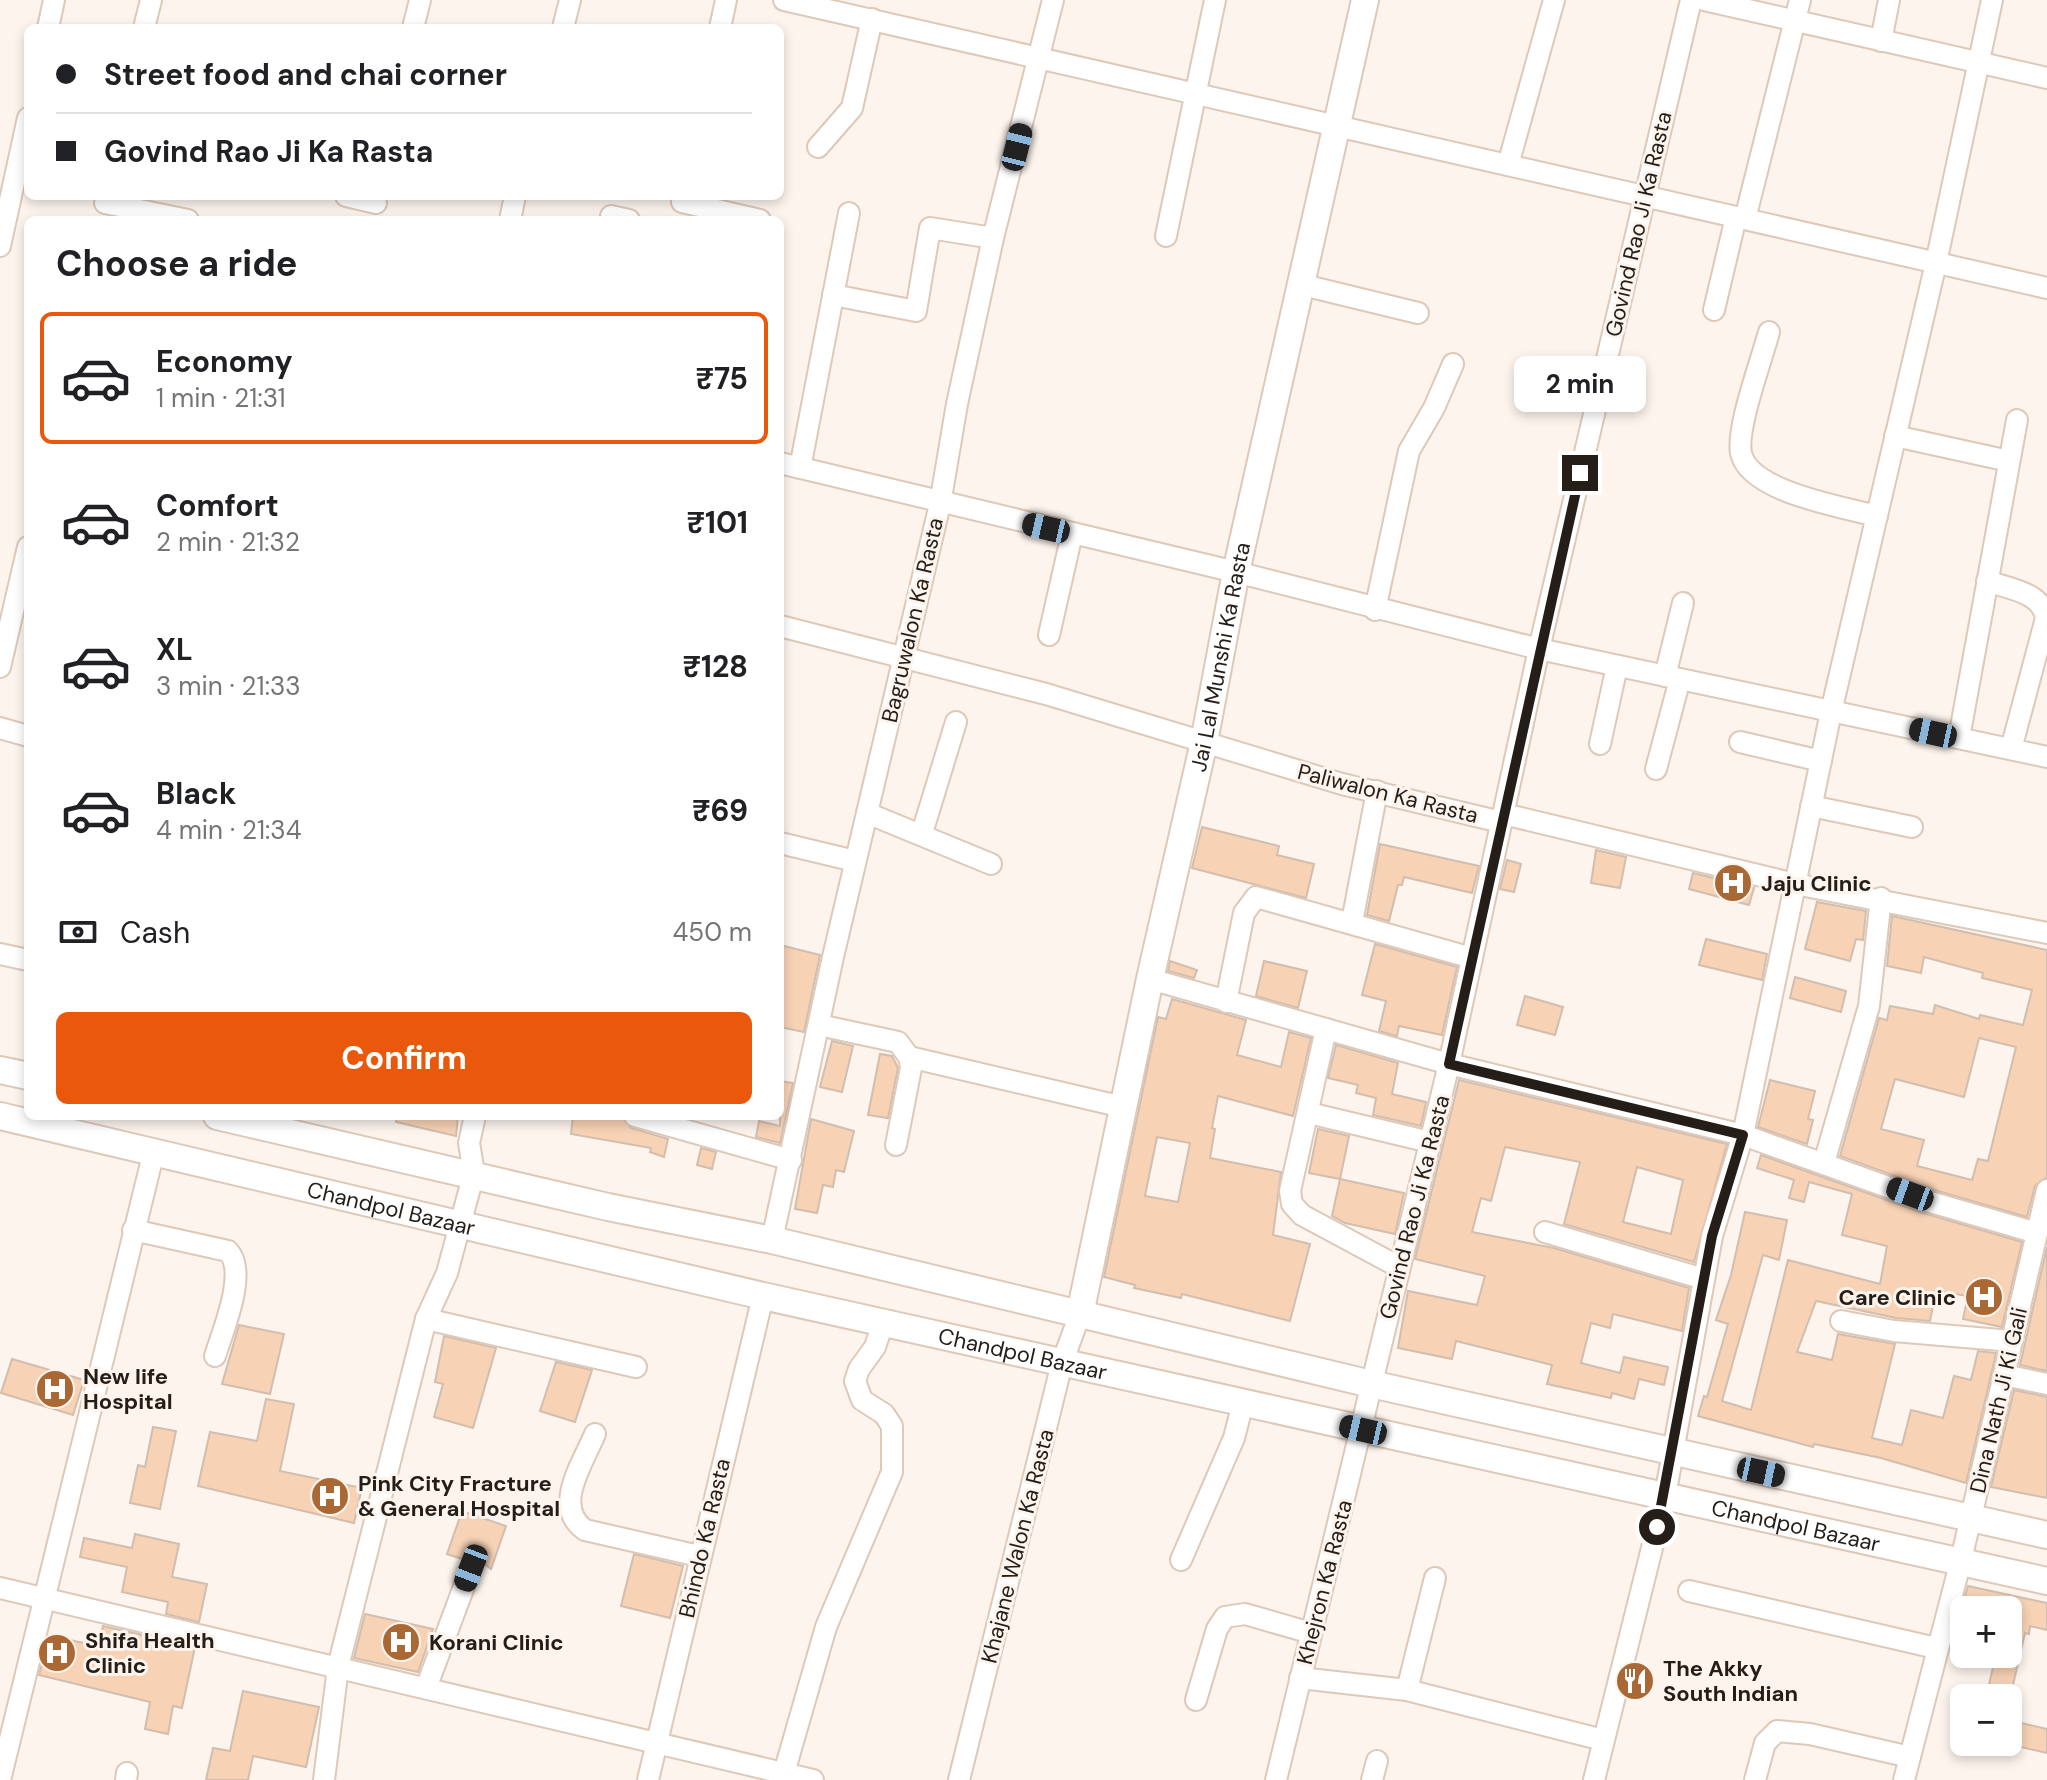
<!DOCTYPE html>
<html lang="en">
<head>
<meta charset="utf-8">
<style>
  :root { --surface:#fff; --page:#f2f2f2; --text:#202124; --muted:#757577; --line:#e0e0e0; --accent:#ea580c }
  body { margin:0; font-family:"DM Sans",sans-serif; background:var(--page); color:var(--text); height:100vh; display:flex; flex-direction:column; font-size:30px; white-space:nowrap }
  * { box-sizing:border-box; margin:0 }
  p { font-size:26px; color:var(--muted) }
  .icon { flex:none; width:44px; height:44px; fill:none; stroke:currentColor; stroke-width:2; stroke-linecap:round; stroke-linejoin:round }
  .map { position:relative; flex:1; overflow:hidden }
  .side { position:absolute; left:24px; top:216px; width:760px; height:904px; display:flex; flex-direction:column; background:var(--surface); border-radius:12px; box-shadow:0 4px 12px #0003 }
  .side>* { flex:none }
  .top-card { position:absolute; left:24px; top:24px; width:760px; height:176px; border-radius:12px; box-shadow:0 4px 12px #0003; display:grid; align-content:center; height:176px; padding:0 32px; background:var(--surface) }
  .tools { position:absolute; left:1950px; top:1596px; display:grid; gap:16px }
  .tools a { display:grid; place-items:center; width:72px; height:72px; border-radius:12px; background:var(--surface); box-shadow:0 4px 12px #0003; font-size:40px }
  .end { position:absolute; width:36px; height:36px; margin:-18px; border:10px solid #251d18; background:#fff; box-shadow:0 0 0 4px #fff }
  .from { border-radius:50% }
  .bubble { position:absolute; height:56px; border-radius:12px; background:var(--surface); box-shadow:0 4px 12px #0003; font-size:26px; font-weight:700; line-height:56px; text-align:center }
  .car { position:absolute; width:24px; height:48px; margin:-24px -12px; border-radius:10px; box-shadow:0 0 6px 2px #0007; background:linear-gradient(#222 24%,#8ab4d8 0 40%,#222 0 76%,#8ab4d8 0 86%,#222 0) }
  .top-card b { display:flex; align-items:center; gap:28px; height:76px; font-size:30px }
  .top-card b+b { border-top:2px solid var(--line) }
  .top-card i { width:20px; height:20px; background:var(--text) }
  ul { padding:0; list-style:none }
  li { display:flex; align-items:center; gap:24px; height:132px; margin:0 16px 12px; padding:0 16px; border:4px solid transparent; border-radius:12px }
  li div { flex:1 }
  li b { display:block; font-size:30px }
  li em { font-style:normal; font-weight:700 }
  li.active { border-color:var(--accent) }
  li>.icon { width:72px; height:72px; stroke-width:1.5 }
  h2 { padding:0 32px; font-size:36px; line-height:96px }
  .pay { display:flex; align-items:center; gap:20px; height:88px; padding:0 32px; font-size:30px }
  .pay p { margin-inline-start:auto }
  .action { display:flex; gap:16px; margin-top:auto; padding:16px 32px }
  .action a { flex:1; height:92px; border-radius:12px; background:var(--accent); color:#fff; font-size:32px; font-weight:700; line-height:92px; text-align:center }
  .map>svg:first-child { display:block }
</style>
</head>
<body>
<div class="map">
<svg width="2047" height="1780" viewBox="0 0 2047 1780">
  <rect width="100%" height="100%" fill="#fcf4ed"/>
  <!-- building -->
  <g fill="#f7d2b5" stroke="#d2beae" stroke-width="2" fill-rule="evenodd">
    <path d="M1202 827 1279 846 1277 855 1314 864 1306 898 1192 868Z"/>
    <path d="M1380 844 1479 866 1472 893 1404 877 1402 885H1398L1389 921 1367 915Z"/>
    <path d="M1596 850 1626 857 1620 888 1591 883Z"/>
    <path d="M1507 860 1521 864 1514 892 1500 889Z"/>
    <path d="M1693 873 1754 888 1749 905 1689 889Z"/>
    <path d="M1817 902 1866 911 1863 940 1856 939 1850 961 1805 949Z"/>
    <path d="M1892 916 2047 950V1177L2035 1186 2027 1217 1931 1189 1840 1156 1879 1018 1887 1020 1890 1006 1933 1014 1935 1005 1979 1019 1980 1015 2023 1025 2032 990 1982 978 1983 973 1924 957 1921 973 1887 966ZM1979 1038 2016 1047 1988 1161 1978 1159 1972 1180 1917 1166 1924 1140 1881 1129 1895 1079 1964 1097Z"/>
    <path d="M1706 939 1767 954 1762 980 1699 965Z"/>
    <path d="M1375 944 1457 967 1442 1035 1399 1026 1397 1036 1379 1031 1386 1001 1362 995Z"/>
    <path d="M780 945 820 955 804 1032 780 1027Z"/>
    <path d="M1170 961 1197 970 1194 978 1168 971Z"/>
    <path d="M1264 961 1307 971 1298 1008 1256 996Z"/>
    <path d="M1795 977 1846 991 1841 1012 1790 998Z"/>
    <path d="M1525 996 1563 1007 1555 1035 1517 1025Z"/>
    <path d="M1172 999 1246 1020 1237 1055 1281 1067 1289 1032 1311 1038 1293 1116 1218 1096 1212 1128 1215 1129 1210 1158 1281 1172 1273 1235 1310 1244 1290 1321 1182 1294 1181 1298 1134 1288 1135 1285 1104 1277 1158 1017 1166 1019ZM1157 1137 1190 1143 1178 1202 1145 1196Z"/>
    <path d="M832 1041 853 1046 842 1092 820 1087Z"/>
    <path d="M1336 1045 1398 1063 1392 1094 1426 1102 1421 1126 1373 1115 1376 1098 1356 1093 1358 1085 1328 1078Z"/>
    <path d="M880 1054 892 1056 898 1068 888 1118 868 1115Z"/>
    <path d="M1459 1080 1727 1144 1694 1262 1564 1224 1580 1162 1505 1147 1491 1201 1481 1198 1472 1232 1554 1248 1689 1288 1682 1331 1613 1314 1610 1328 1591 1323 1581 1363 1620 1373 1624 1357 1668 1367 1664 1385 1639 1379 1634 1399 1612 1393 1611 1398 1547 1384 1552 1365 1456 1341 1452 1359 1398 1348 1408 1291 1477 1305 1485 1276 1415 1259ZM1637 1167 1683 1180 1671 1234 1623 1222Z"/>
    <path d="M1770 1080 1815 1091 1808 1119 1813 1120 1807 1144 1758 1127Z"/>
    <path d="M780 1081 793 1083 780 1143 756 1137 759 1121 780 1126Z"/>
    <path d="M396 1116H458L456 1136 396 1122Z"/>
    <path d="M573 1116H622L631 1128 668 1139 664 1157 650 1152 651 1148 571 1134Z"/>
    <path d="M811 1119 854 1131 844 1172 836 1170 833 1187 823 1185 817 1213 795 1209Z"/>
    <path d="M1318 1129 1349 1136 1340 1179 1309 1173Z"/>
    <path d="M701 1148 716 1152 712 1169 697 1165Z"/>
    <path d="M1761 1155 1923 1213 2022 1242 2002 1327 1963 1319 1968 1296 1936 1291 1930 1321 1896 1318 1816 1301 1797 1352 1832 1360 1838 1334 1895 1344 1872 1438 1902 1445 1911 1410 1943 1418 1954 1376 1971 1380 1978 1351 1996 1353 1966 1483 1881 1458 1814 1444 1813 1447 1698 1416 1704 1396 1707 1397 1728 1324 1716 1320 1731 1275 1745 1212 1787 1220 1779 1260 1763 1255 1722 1401 1751 1410 1788 1260 1880 1284 1887 1246 1842 1235 1852 1194 1809 1182 1804 1202 1789 1198 1794 1180 1757 1168Z"/>
    <path d="M1340 1179 1404 1193 1395 1234 1345 1223 1332 1216Z"/>
    <path d="M2047 1247V1371L2020 1365Z"/>
    <path d="M239 1325 284 1334 270 1394 222 1384Z"/>
    <path d="M444 1336 496 1348 473 1428 434 1417 443 1384 435 1382Z"/>
    <path d="M12 1359 84 1380 73 1415 1 1393Z"/>
    <path d="M556 1362 592 1370 575 1422 540 1411Z"/>
    <path d="M2014 1390 2047 1397V1498L1991 1487Z"/>
    <path d="M266 1399 294 1404 280 1471 362 1488 354 1523 198 1486 210 1432 257 1441Z"/>
    <path d="M153 1427 176 1431 160 1509 130 1503 138 1465 145 1467Z"/>
    <path d="M462 1511 506 1526 491 1569 475 1556 462 1559 447 1554Z"/>
    <path d="M135 1534 179 1544 172 1577 207 1584 199 1622 166 1614 168 1602 122 1592 127 1567 80 1557 84 1538 132 1548Z"/>
    <path d="M634 1554 683 1566 670 1618 621 1606Z"/>
    <path d="M1968 1586 2047 1603V1630L2030 1626 2029 1634 2025 1633 2010 1698H1986L1996 1654H2008V1610H1961Z"/>
    <path d="M365 1614 433 1629 418 1672 354 1658Z"/>
    <path d="M103 1626 195 1647 182 1708 173 1706 168 1734 145 1729 150 1702 39 1675 49 1636 99 1646Z"/>
    <path d="M243 1691 319 1707 306 1767 253 1756 248 1780H206L213 1748 230 1751Z"/>
    <path d="M2008 1720 2047 1729V1753L2008 1744Z"/>
  </g>
  <g fill="none" stroke-linecap="round" stroke-linejoin="round">
    <defs>
      <g id="minor">
        <path d="M784 0 2047 288"/>
        <path d="M1704 0 2047 78"/>
        <path d="M48 28 54 0"/>
        <path d="M144 28 151 0"/>
        <path d="M413 28 420 0"/>
        <path d="M563 28 570 0"/>
        <path d="M720 28 726 0"/>
        <path d="M1881 41 1889 0"/>
        <path d="M818 147 852 108 872 19"/>
        <path d="M1508 165 1554 0"/>
        <path d="M346 196 376 203"/>
        <path d="M682 202 760 220"/>
        <path d="M105 203 188 220"/>
        <path d="M611 216 629 220"/>
        <path d="M1745 219 1800 0"/>
        <path d="M510 220 515 196"/>
        <path d="M1166 236 1215 0"/>
        <path d="M0 246 28 118"/>
        <path d="M1303 285 1418 313"/>
        <path d="M833 295 916 311 930 228 993 238"/>
        <path d="M1714 310 1736 217"/>
        <path d="M1769 332C1762 359 1736 428 1741 453 1749 492 1843 507 1877 516"/>
        <path d="M1895 436 2009 461"/>
        <path d="M780 463 1236 572 1539 649 2047 757"/>
        <path d="M800 468 849 213"/>
        <path d="M1987 581C2009 589 2042 592 2046 618L2011 749"/>
        <path d="M1375 610 1409 451 1434 408 1453 364"/>
        <path d="M780 626 1046 694 1342 784 1501 822 1508 815 1795 884 2047 933"/>
        <path d="M1049 635 1072 534"/>
        <path d="M0 667 28 547"/>
        <path d="M1665 676 1683 603"/>
        <path d="M0 728 28 736"/>
        <path d="M1959 738 2017 420"/>
        <path d="M1740 742 1821 761"/>
        <path d="M1600 744 1617 666"/>
        <path d="M1656 769 1680 679"/>
        <path d="M1811 806 1912 827"/>
        <path d="M867 813 991 864"/>
        <path d="M922 833 956 722"/>
        <path d="M780 843 855 861"/>
        <path d="M1352 922 1377 791"/>
        <path d="M0 954 28 960"/>
        <path d="M1150 979 1449 1064 1743 1135 1927 1201 2037 1233"/>
        <path d="M1226 1002 1244 913 1256 897 1472 958"/>
        <path d="M819 1025 898 1042 909 1057 911 1068 896 1145"/>
        <path d="M1326 1029 1290 1191 1292 1204 1302 1215 1399 1267"/>
        <path d="M909 1057 1123 1107"/>
        <path d="M1309 1113 1430 1142"/>
        <path d="M635 1116 791 1160"/>
        <path d="M1824 1163 1869 1006 1881 898"/>
        <path d="M133 1230 228 1251C248 1272 223 1330 215 1356"/>
        <path d="M1545 1232 1704 1279"/>
        <path d="M772 1240 833 957 940 504 957 404 993 238 1053 0"/>
        <path d="M426 1319 636 1367"/>
        <path d="M1841 1321 1894 1331 2012 1341"/>
        <path d="M2004 1375 2047 1384"/>
        <path d="M595 1434C583 1463 552 1507 585 1530L699 1556"/>
        <path d="M1181 1560 1234 1438 1243 1403"/>
        <path d="M0 1588 813 1780"/>
        <path d="M1689 1591 1936 1648"/>
        <path d="M1300 1678 1407 1690 1603 1740"/>
        <path d="M426 1688 471 1568"/>
        <path d="M1407 1690 1435 1578"/>
        <path d="M1196 1700 1217 1629 1225 1617 1245 1614 1311 1633"/>
        <path d="M784 1773 826 1627 892 1472V1426L884 1414 862 1400 855 1381 859 1369 875 1347 883 1323"/>
        <path d="M0 1780 154 1151"/>
        <path d="M126 1780 127 1773"/>
        <path d="M324 1780 338 1667 426 1319 447 1273 474 1173 469 1143 475 1116"/>
        <path d="M648 1780 763 1296"/>
        <path d="M959 1780 1062 1363 1080 1314"/>
        <path d="M1276 1780 1449 1064 1539 649 1691 0"/>
        <path d="M1372 1780 1377 1761"/>
        <path d="M1594 1780 1665 1496 1712 1236 1743 1135 1831 712 1936 263 1992 0"/>
        <path d="M1755 1780 1765 1743 1777 1731 1810 1734 1910 1757"/>
        <path d="M1904 1780 1961 1560 2047 1190"/>
      </g>
      <g id="major">
        <path d="M0 1070 28 1076"/>
        <path id="s1" d="M0 1116 763 1296 2047 1581"/>
        <path d="M217 1116 608 1207 772 1240 1371 1384 2047 1535"/>
        <path id="s2" d="M1080 1314 1150 979 1204 742 1236 572 1365 0"/>
      </g>
    </defs>
    <!-- minor casing -->
    <use href="#minor" stroke="#dec9b9" stroke-width="24"/>
    <!-- major casing -->
    <use href="#major" stroke="#dec9b9" stroke-width="30"/>
    <!-- minor -->
    <use href="#minor" stroke="#fff" stroke-width="20"/>
    <!-- major -->
    <use href="#major" stroke="#fff" stroke-width="26"/>
  </g>
  <g fill="none" stroke-linecap="round" stroke-linejoin="round">
    <!-- route -->
    <path stroke="#251d18" stroke-width="10" d="M1580 473 1449 1064 1743 1135 1712 1236 1657 1527"/>
  </g>
  <!-- icons -->
  <defs>
    <symbol id="hospital-disc" viewBox="-11 -11 22 22"><circle r="9.5" fill="#aa6934" stroke="#fcf4ed"/><path d="M-5-5h3v3.5h4V-5h3V5h-3V1.5h-4V5h-3Z" fill="#fff"/></symbol>
    <symbol id="restaurant-disc" viewBox="-11 -11 22 22"><circle r="9.5" fill="#aa6934" stroke="#fcf4ed"/><path d="M-5-6h1v4h1v-4h1v4h1v-4h1v5L-1.5 .5V6h-2V.5L-5-1ZM5-6V6H3V1.5H1.5Q1.5-4 5-6Z" fill="#fff"/></symbol>
  </defs>
  <g fill-rule="evenodd">
    <use href="#hospital-disc" x="1711" y="861" width="44" height="44"/>
    <use href="#hospital-disc" x="1962" y="1275" width="44" height="44"/>
    <use href="#hospital-disc" x="33" y="1367" width="44" height="44"/>
    <use href="#hospital-disc" x="308" y="1474" width="44" height="44"/>
    <use href="#hospital-disc" x="379" y="1620" width="44" height="44"/>
    <use href="#hospital-disc" x="35" y="1631" width="44" height="44"/>
    <use href="#restaurant-disc" x="1613" y="1659" width="44" height="44"/>
  </g>
  <g text-anchor="middle" stroke-width="6" stroke-linejoin="round" paint-order="stroke">
    <!-- street labels -->
    <g font-size="22" fill="#251d18" stroke="#fcf4ed">
      <text transform="translate(1638 224) rotate(-77)" y="8">Govind Rao Ji Ka Rasta</text>
      <text transform="translate(912 620) rotate(-77)" y="8">Bagruwalon Ka Rasta</text>
      <text dy="8" stroke="none"><textPath href="#s2" startOffset="672">Jai Lal Munshi Ka Rasta</textPath></text>
      <text transform="translate(1388 793) rotate(14)" y="8">Paliwalon Ka Rasta</text>
      <text dy="8" stroke="none"><textPath href="#s1" startOffset="402">Chandpol Bazaar</textPath></text>
      <text transform="translate(1414 1207) rotate(-76)" y="8">Govind Rao Ji Ka Rasta</text>
      <text dy="8" stroke="none"><textPath href="#s1" startOffset="1050">Chandpol Bazaar</textPath></text>
      <text transform="translate(1998 1400) rotate(-77)" y="8">Dina Nath Ji Ki Gali</text>
      <text dy="8" stroke="none"><textPath href="#s1" startOffset="1842">Chandpol Bazaar</textPath></text>
      <text transform="translate(704 1538) rotate(-77)" y="8">Bhindo Ka Rasta</text>
      <text transform="translate(1017 1546) rotate(-76)" y="8">Khajane Walon Ka Rasta</text>
      <text transform="translate(1324 1582) rotate(-76)" y="8">Khejron Ka Rasta</text>
    </g>
    <!-- poi labels -->
    <g font-size="22" font-weight="bold" fill="#251d18" stroke="#fcf4ed" text-anchor="start">
      <text x="1761" y="891">Jaju Clinic</text>
      <text x="1956" y="1305" text-anchor="end">Care Clinic</text>
      <text x="83" y="1384">New life<tspan x="83" dy="25">Hospital</tspan></text>
      <text x="358" y="1491">Pink City Fracture<tspan x="358" dy="25">&amp; General Hospital</tspan></text>
      <text x="85" y="1648">Shifa Health<tspan x="85" dy="25">Clinic</tspan></text>
      <text x="429" y="1650">Korani Clinic</text>
      <text x="1663" y="1676">The Akky<tspan x="1663" dy="25">South Indian</tspan></text>
    </g>
  </g>
</svg>
<div class="tools">
<a>+</a>
<a>−</a>
</div>
<i class="end from" style="left:1657px;top:1527px"></i>
<i class="end" style="left:1580px;top:473px"></i>
<div class="bubble" style="left:1514px;top:356px;width:132px">2 min</div>
<i class="car" style="left:1017px;top:147px;rotate:14deg"></i>
<i class="car" style="left:1046px;top:528px;rotate:283deg"></i>
<i class="car" style="left:1933px;top:733px;rotate:282deg"></i>
<i class="car" style="left:1910px;top:1194px;rotate:290deg"></i>
<i class="car" style="left:1363px;top:1430px;rotate:283deg"></i>
<i class="car" style="left:1761px;top:1472px;rotate:102deg"></i>
<i class="car" style="left:471px;top:1568px;rotate:201deg"></i>
<div class="top-card">
<b><i class="from"></i>Street food and chai corner</b>
<b><i></i>Govind Rao Ji Ka Rasta</b>
</div>
<section class="side">
<h2>Choose a ride</h2>
<ul>
<li class="active"><svg class="icon" aria-label="car" viewBox="0 0 24 24"><path d="M5 17H2v-5l4-1 3-4h7l3 4 3 1v5h-3M9 17h6M6 11h13"/><circle cx="7" cy="17" r="2"/><circle cx="17" cy="17" r="2"/></svg><div><b>Economy</b><p>1 min · 21:31</p></div><em>₹75</em></li>
<li><svg class="icon" aria-label="car" viewBox="0 0 24 24"><path d="M5 17H2v-5l4-1 3-4h7l3 4 3 1v5h-3M9 17h6M6 11h13"/><circle cx="7" cy="17" r="2"/><circle cx="17" cy="17" r="2"/></svg><div><b>Comfort</b><p>2 min · 21:32</p></div><em>₹101</em></li>
<li><svg class="icon" aria-label="car" viewBox="0 0 24 24"><path d="M5 17H2v-5l4-1 3-4h7l3 4 3 1v5h-3M9 17h6M6 11h13"/><circle cx="7" cy="17" r="2"/><circle cx="17" cy="17" r="2"/></svg><div><b>XL</b><p>3 min · 21:33</p></div><em>₹128</em></li>
<li><svg class="icon" aria-label="car" viewBox="0 0 24 24"><path d="M5 17H2v-5l4-1 3-4h7l3 4 3 1v5h-3M9 17h6M6 11h13"/><circle cx="7" cy="17" r="2"/><circle cx="17" cy="17" r="2"/></svg><div><b>Black</b><p>4 min · 21:34</p></div><em>₹69</em></li>
</ul>
<div class="pay"><svg class="icon" aria-label="cash" viewBox="0 0 24 24"><path d="M3 7h18v10H3z"/><circle cx="12" cy="12" r="2"/></svg>Cash<p>450 m</p></div>
<div class="action"><a>Confirm</a></div>
</section>
</div>
</body>
</html>
